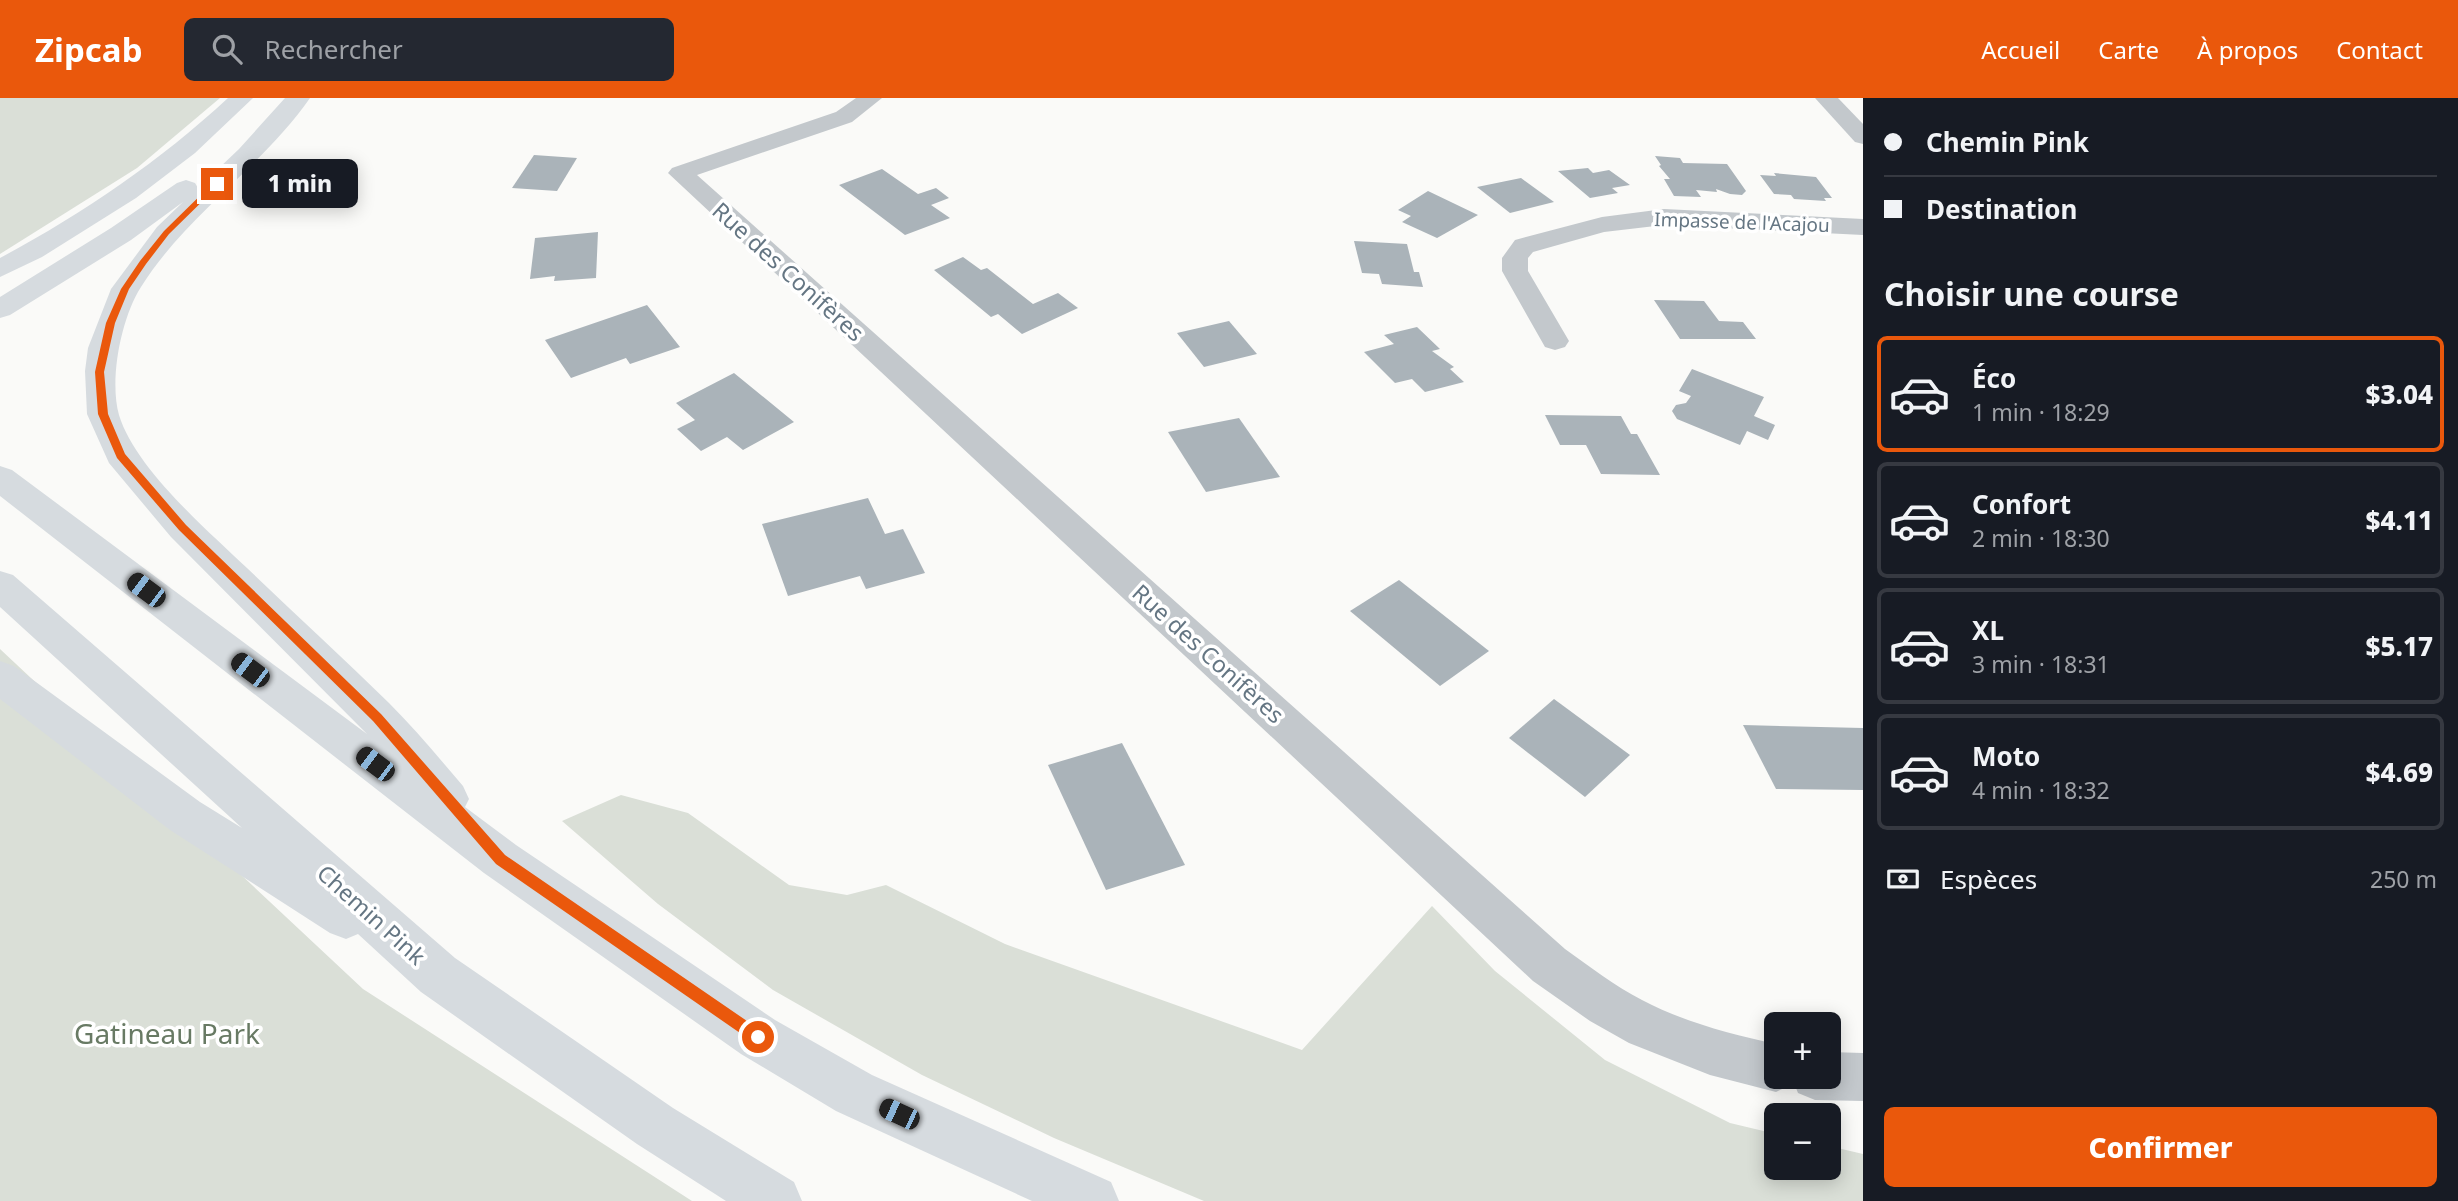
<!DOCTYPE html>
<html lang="fr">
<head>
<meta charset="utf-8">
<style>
  :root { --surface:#171b24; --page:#242831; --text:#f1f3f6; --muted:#9ea1a6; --line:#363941; --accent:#ea580c }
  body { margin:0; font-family:"Noto Sans",sans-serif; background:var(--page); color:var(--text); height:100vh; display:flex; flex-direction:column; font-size:26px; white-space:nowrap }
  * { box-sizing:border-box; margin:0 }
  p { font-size:23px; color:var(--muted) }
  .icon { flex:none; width:38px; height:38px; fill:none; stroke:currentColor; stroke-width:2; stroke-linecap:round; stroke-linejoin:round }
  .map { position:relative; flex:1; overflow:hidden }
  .drawer { display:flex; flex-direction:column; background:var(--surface); width:595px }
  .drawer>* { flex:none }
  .hud { display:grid; align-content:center; height:154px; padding:0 21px; background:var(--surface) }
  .tools { position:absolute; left:1764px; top:914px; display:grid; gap:14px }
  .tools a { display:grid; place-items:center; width:77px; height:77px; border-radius:10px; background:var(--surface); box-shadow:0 4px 18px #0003; font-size:35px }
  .end { position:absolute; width:32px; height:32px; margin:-16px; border:9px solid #ea580c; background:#fff; box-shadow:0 0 0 4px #fff }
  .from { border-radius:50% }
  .bubble { position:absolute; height:49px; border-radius:10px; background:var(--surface); box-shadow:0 4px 18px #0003; font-size:23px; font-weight:800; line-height:49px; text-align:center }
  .car { position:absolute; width:21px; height:42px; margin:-21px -10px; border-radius:9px; box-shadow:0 0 5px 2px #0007; background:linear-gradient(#222 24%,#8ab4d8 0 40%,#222 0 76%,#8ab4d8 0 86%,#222 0) }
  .hud b { display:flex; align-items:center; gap:24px; height:66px; font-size:26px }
  .hud b+b { border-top:2px solid var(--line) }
  .hud i { width:18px; height:18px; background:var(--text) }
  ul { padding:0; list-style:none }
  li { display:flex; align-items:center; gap:21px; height:116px; margin:0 14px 10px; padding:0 7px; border:4px solid var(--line); border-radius:10px }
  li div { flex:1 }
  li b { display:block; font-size:26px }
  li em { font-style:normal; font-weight:800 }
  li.active { border-color:var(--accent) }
  li>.icon { width:63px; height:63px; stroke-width:1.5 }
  h2 { padding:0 21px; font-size:32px; line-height:84px }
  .pay { display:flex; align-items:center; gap:18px; height:77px; padding:0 21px; font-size:26px }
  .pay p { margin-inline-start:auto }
  .action { display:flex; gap:14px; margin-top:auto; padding:14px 21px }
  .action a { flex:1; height:80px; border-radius:10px; background:var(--accent); color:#fff; font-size:28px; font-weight:800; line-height:80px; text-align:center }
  header { display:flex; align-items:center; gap:42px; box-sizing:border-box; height:98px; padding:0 35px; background:var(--accent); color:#fff }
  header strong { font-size:33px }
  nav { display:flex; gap:38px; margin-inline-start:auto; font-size:24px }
  .search { width:490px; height:63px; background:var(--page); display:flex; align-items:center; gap:18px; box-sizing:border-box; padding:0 24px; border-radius:10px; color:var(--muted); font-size:26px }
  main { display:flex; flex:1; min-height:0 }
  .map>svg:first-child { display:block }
</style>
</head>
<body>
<header>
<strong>Zipcab</strong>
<div class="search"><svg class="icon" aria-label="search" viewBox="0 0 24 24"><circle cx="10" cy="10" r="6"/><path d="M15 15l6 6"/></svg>Rechercher</div>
<nav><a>Accueil</a><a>Carte</a><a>À propos</a><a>Contact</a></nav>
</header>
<main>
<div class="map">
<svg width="1863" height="1103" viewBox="0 0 1863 1103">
  <rect width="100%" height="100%" fill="#fafaf8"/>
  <!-- green -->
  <g fill="#dadfd7">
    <path d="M0 0H220L137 70 0 156Z"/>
    <path d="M0 551 363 891 692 1103H0Z"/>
    <path d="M621 697 688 715 789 787 847 797 886 787 1005 846 1302 952 1432 808 1495 873 1605 962 1730 1025 1776 1036V1069H1829V1048L1863 1056V1103H1204L1054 1040 922 977 773 892 658 806 562 723Z"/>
  </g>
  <!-- building -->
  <g fill="#aab3b9">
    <path d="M534 57 577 60 557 93 512 90Z"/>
    <path d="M1655 58 1680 60 1683 65 1727 66 1746 93 1742 97 1730 96 1716 91 1717 94 1696 92 1701 99 1674 98 1664 81H1670L1659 68 1661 67Z"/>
    <path d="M1588 70 1593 75 1609 72 1630 87 1612 90 1618 95 1590 100 1558 73Z"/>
    <path d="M882 71 918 96 936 90 949 100 931 107 950 120 905 137 839 87Z"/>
    <path d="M1774 75 1816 79 1832 100H1824L1826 103 1794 101 1791 97 1774 96 1760 77 1776 78Z"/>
    <path d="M1521 80 1554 104 1510 115 1477 89Z"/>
    <path d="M1428 93 1478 117 1437 140 1402 124 1411 118 1398 112Z"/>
    <path d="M598 134 596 180 554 183 555 178 530 181 535 140Z"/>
    <path d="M1354 143 1407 146 1414 174H1419L1423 189 1382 186 1379 176 1362 175Z"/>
    <path d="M963 159 981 172 987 170 1033 206 1058 195 1078 210 1022 236 998 216 991 219 934 172Z"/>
    <path d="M1654 202 1704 203 1719 223 1743 224 1756 241H1680Z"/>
    <path d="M647 207 680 249 630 266 626 260 571 280 545 242Z"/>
    <path d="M1229 223 1257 256 1204 269 1177 235Z"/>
    <path d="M1417 229 1440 251 1432 253 1454 269 1450 271 1464 284 1425 294 1412 281 1395 285 1364 254 1394 246 1384 237Z"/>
    <path d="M1692 271 1764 299 1754 318 1775 327 1768 342 1747 333 1740 347 1677 321 1672 313 1676 307 1686 305 1691 298 1679 293Z"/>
    <path d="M734 275 794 324 743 352 727 339 701 353 677 331 695 322 676 305Z"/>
    <path d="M1545 317 1621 318 1631 336H1637L1660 377 1601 376 1586 347H1560Z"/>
    <path d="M1239 320 1280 379 1206 394 1168 334Z"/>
    <path d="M868 400 885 436 903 431 925 475 866 491 860 478 788 498 762 426Z"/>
    <path d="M1399 482 1489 553 1440 588 1350 513Z"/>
    <path d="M1554 601 1630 657 1585 699 1509 640Z"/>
    <path d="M1743 627 1863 630V692L1776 691Z"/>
    <path d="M1122 645 1185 767 1106 792 1048 667Z"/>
  </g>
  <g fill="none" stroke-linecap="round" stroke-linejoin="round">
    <!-- minor -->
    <g fill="#c3c8cc" fill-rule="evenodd">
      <path d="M856 0H882L852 24 697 77 1565 851C1590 869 1615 888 1642 902 1684 924 1730 936 1776 946V978H1829V954L1863 955V1003L1815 1002 1798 995 1794 985 1776 994 1710 977 1629 945 1590 923 1533 883 668 75 672 70 836 14Z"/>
      <path d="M1815 0H1838L1863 26V46L1855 44Z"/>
      <path d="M1664 111 1863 121V137L1664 127 1604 134 1533 154 1528 160V173L1569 243 1565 249 1555 252 1545 249 1502 173V160L1515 142 1602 119Z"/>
    </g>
    <!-- secondary -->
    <g fill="#d6dbdf" fill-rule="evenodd">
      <path d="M228 0H253L195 55 136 100 42 159 0 179V160C82 116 159 64 228 0Z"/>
      <path d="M285 0H310C261 70 186 117 141 189 121 220 109 282 119 317 135 370 207 432 247 470 294 515 342 559 389 605 415 631 439 660 463 688L469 701 465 709 516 747 775 922 872 977 1111 1084 1119 1103H1032L836 1013 741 956 484 775 0 398V368L12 372 367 636 171 439 109 365 87 316 85 273 88 250 111 191 157 129 183 104 131 142 10 217 0 220V199L111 130 177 85 186 82 195 85 198 90 239 51Z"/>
      <path d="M0 473 13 477 455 860 673 1010 794 1084 802 1103H726L637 1046 421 894 358 836 346 841 330 835 170 732 0 601V563L14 568 200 704 242 730 0 509Z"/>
    </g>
  </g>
  <!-- route -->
  <path fill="#ea580c" d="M214 84 220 86 169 136 146 166 129 191 115 225 104 274 108 316 125 356 186 427 381 616 505 757 763 934 766 939 763 944 758 946 753 944 496 766 373 623 179 432 117 360 98 316 95 274 106 225 121 191 140 163 164 133Z"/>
  <g text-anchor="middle" stroke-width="7" stroke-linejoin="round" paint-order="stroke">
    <!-- far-street labels -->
    <g font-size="19" fill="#657683" stroke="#fff">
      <text transform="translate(1742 124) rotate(2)" y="7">Impasse de l'Acajou</text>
    </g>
    <!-- street labels -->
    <g font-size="23" fill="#657683" stroke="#fff">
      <text transform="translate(788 174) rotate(42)" y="8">Rue des Conifères</text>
      <text transform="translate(1208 556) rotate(42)" y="8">Rue des Conifères</text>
      <text transform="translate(371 817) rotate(42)" y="8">Chemin Pink</text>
    </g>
    <!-- near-park labels -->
    <g font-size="28" fill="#687a64" stroke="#fff">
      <text x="167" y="946">Gatineau Park</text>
    </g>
  </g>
</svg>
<div class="tools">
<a>+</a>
<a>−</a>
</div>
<i class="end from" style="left:758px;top:939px"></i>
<i class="end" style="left:217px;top:86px"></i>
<div class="bubble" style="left:242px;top:61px;width:116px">1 min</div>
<i class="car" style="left:146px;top:492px;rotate:307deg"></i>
<i class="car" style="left:250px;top:572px;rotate:307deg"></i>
<i class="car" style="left:375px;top:666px;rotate:307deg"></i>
<i class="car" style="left:899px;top:1016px;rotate:295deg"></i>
</div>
<section class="drawer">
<div class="hud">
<b><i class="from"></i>Chemin Pink</b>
<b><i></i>Destination</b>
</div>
<h2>Choisir une course</h2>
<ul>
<li class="active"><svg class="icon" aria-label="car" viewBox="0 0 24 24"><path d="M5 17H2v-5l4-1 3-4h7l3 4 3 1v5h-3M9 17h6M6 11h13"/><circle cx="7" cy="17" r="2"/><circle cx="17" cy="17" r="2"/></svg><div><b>Éco</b><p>1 min · 18:29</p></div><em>$3.04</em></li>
<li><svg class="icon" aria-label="car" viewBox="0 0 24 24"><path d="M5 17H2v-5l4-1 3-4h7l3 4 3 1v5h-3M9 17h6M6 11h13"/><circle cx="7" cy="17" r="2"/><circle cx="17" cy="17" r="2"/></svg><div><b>Confort</b><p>2 min · 18:30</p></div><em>$4.11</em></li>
<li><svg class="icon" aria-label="car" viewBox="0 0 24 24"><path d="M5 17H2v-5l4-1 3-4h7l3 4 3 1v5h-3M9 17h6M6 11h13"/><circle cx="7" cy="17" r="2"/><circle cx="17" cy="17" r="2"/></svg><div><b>XL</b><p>3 min · 18:31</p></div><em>$5.17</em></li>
<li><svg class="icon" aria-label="car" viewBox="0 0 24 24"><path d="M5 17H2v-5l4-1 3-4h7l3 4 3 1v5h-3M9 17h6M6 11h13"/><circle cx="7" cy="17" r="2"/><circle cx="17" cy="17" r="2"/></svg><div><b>Moto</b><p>4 min · 18:32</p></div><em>$4.69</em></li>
</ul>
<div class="pay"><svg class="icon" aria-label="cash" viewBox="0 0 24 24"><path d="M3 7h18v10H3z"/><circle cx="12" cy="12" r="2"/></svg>Espèces<p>250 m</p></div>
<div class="action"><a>Confirmer</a></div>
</section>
</main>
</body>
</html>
